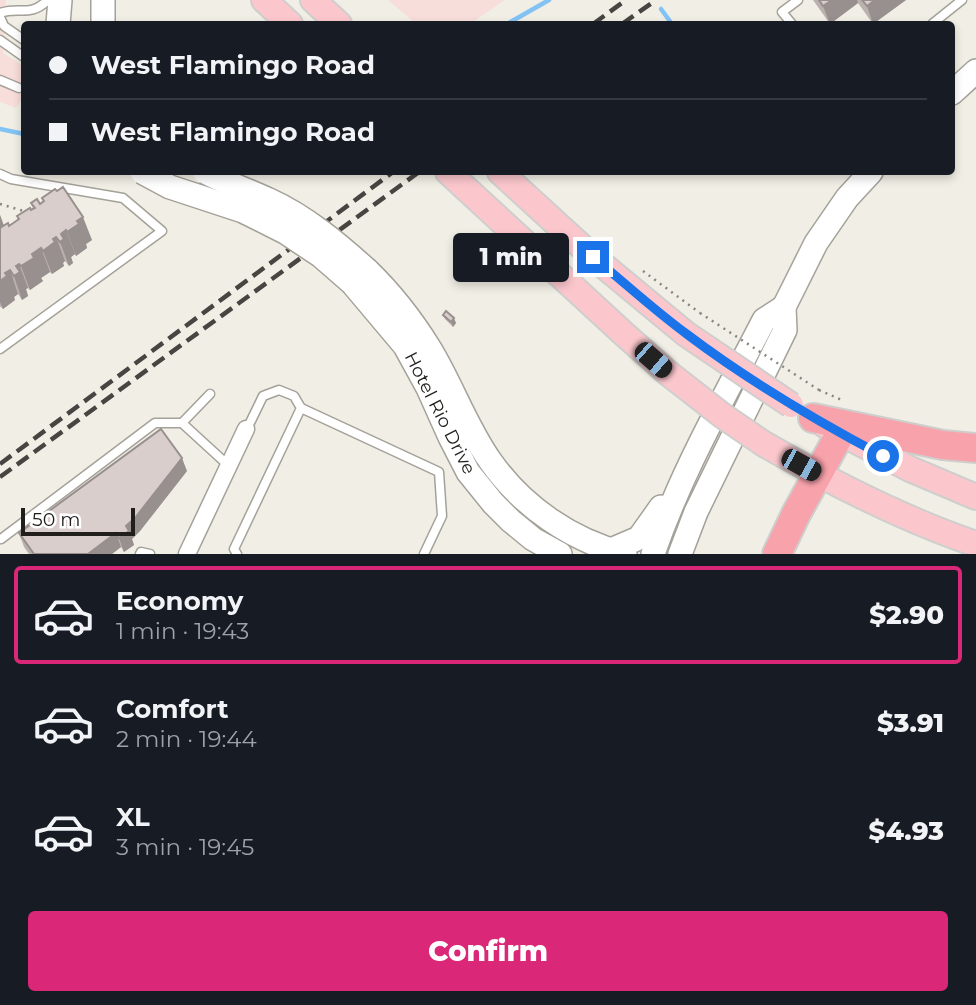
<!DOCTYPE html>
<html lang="en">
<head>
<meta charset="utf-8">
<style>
  :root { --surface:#171b24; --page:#242831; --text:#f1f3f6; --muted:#9ea1a6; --line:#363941; --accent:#db2777 }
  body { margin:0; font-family:Montserrat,sans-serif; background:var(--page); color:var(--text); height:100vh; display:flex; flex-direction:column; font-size:26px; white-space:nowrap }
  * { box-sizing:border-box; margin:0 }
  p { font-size:23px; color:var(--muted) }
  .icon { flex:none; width:38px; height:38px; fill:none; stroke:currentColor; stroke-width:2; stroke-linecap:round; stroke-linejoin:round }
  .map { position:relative; height:554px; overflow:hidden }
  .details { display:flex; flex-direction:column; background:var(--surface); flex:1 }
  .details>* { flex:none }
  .top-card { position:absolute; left:21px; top:21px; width:934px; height:154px; border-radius:7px; box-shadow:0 4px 10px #0003; display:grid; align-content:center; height:154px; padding:0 28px; background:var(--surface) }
  .scale { position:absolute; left:21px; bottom:18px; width:114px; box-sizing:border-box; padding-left:7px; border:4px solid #201f1c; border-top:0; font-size:19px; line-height:24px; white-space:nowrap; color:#201f1c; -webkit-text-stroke:5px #fff; paint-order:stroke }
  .end { position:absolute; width:32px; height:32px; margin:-16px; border:9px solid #1a73e8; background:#fff; box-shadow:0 0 0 4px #fff }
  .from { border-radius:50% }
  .bubble { position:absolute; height:49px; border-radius:7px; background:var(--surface); box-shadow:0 4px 10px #0003; font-size:23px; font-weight:800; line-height:49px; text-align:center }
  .car { position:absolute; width:21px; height:42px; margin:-21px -10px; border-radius:9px; box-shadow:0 0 5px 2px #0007; background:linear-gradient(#222 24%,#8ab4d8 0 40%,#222 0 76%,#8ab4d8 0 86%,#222 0) }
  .top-card b { display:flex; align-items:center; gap:24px; height:66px; font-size:26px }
  .top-card b+b { border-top:2px solid var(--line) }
  .top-card i { width:18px; height:18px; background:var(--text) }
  ul { padding:12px 0 0; list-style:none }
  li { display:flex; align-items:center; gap:21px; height:98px; margin:0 14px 10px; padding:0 14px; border:4px solid transparent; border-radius:7px }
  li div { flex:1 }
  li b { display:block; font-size:26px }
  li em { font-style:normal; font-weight:800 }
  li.selected { border-color:var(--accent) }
  li>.icon { width:63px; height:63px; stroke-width:1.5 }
  .button { display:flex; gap:14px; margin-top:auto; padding:14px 28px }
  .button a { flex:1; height:80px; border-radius:7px; background:var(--accent); color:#fff; font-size:28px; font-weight:800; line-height:80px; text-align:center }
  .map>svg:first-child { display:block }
</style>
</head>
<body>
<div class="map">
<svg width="976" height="554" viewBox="0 0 976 554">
  <rect width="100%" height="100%" fill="#f1efe5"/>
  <!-- commercial -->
  <g fill="#f8deda">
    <path d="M0 0H6L3 53 24 66V96L16 108 0 102Z"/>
    <path d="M388 0H505L470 24H416Z"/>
  </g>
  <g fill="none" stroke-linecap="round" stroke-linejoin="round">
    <!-- stream -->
    <g stroke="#83c3f4" stroke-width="4.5">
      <path d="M661 9 672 24"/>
      <path d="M507 24 549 0"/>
      <path d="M0 129 24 134"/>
    </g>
    <defs>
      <g id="service">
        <path d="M0 13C20 6 29 18 48 0"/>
        <path d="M0 17 4 26 24 40"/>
        <path d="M792 24 782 12 798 0"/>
        <path d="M932 24 962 0"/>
        <path d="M0 40 24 57"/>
        <path d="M0 80 19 88"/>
        <path d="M0 174 11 179 123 198 162 231 0 349"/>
        <path d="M210 394 182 423 229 466"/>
        <path d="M301 408 439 472 442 516 424 554"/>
        <path d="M1 539 155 423H182"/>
        <path d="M140 554 141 552 150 554"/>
        <path d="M237 554 234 549 301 408 294 396 279 390 263 396 247 429"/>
      </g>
      <path id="minor" d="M187 554 246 429"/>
      <g id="secondary">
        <path d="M103 0V24"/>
        <path d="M58 24 60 0"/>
        <path d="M952 93 976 71"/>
        <path d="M367 270C391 293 412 320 430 349 452 385 466 427 491 462 523 507 571 540 625 554"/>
        <path d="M352 283 405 346 428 388 450 437 468 472 493 503 511 521 533 539 560 554"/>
        <path d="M611 550 639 538 661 507"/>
        <path d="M653 554C681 472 725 396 764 320L784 307"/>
        <path d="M680 554 696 512 785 330 784 307 816 243 847 198 871 172"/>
      </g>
      <g id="primary">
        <path d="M264 0 290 24"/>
        <path d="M313 0 339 24"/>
        <path d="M448 172 624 334 668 373"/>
        <path d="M500 172 593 257 686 334"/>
        <path d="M825 425 910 469 976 497"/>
        <path d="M764 444C832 483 902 519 976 544"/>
      </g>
      <g id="motorway">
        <path d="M813 418 943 445 976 448"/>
        <path d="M777 554 796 514 840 434"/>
      </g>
    </defs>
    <!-- service casing -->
    <use href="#service" stroke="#a4a199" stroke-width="11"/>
    <!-- minor casing -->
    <use href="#minor" stroke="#a4a199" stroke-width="19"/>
    <!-- secondary casing -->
    <use href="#secondary" stroke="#a4a199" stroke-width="26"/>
    <!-- primary casing -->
    <use href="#primary" stroke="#cececd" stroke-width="28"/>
    <!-- motorway casing -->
    <use href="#motorway" stroke="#cececd" stroke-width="32"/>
    <!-- path -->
    <g stroke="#888680" stroke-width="2.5" stroke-dasharray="2 5" stroke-linecap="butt">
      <path d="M0 204 27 212"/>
      <path d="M643 271 700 313"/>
      <path d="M819 390 844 401"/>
    </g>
    <!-- service -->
    <use href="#service" stroke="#fff" stroke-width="8"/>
    <!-- minor -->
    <use href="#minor" stroke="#fff" stroke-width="16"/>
    <!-- secondary -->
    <use href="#secondary" stroke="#fff" stroke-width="23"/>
    <!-- primary -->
    <use href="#primary" stroke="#fbc7cd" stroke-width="24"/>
    <!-- motorway -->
    <use href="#motorway" stroke="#f8a2ab" stroke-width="28"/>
    <!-- rail -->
    <g stroke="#464541" stroke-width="4.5" stroke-dasharray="14 7" stroke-linecap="butt">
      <path d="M593 24 626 0"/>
      <path d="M622 24 656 0"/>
      <path d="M0 464 393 172"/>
      <path d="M0 477 419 172"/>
    </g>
    <defs>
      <g id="secondary-bridge">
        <path d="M142 172 170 187 243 211 285 232 321 256 352 283"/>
        <path d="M205 172C226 183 248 190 269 200 306 217 337 243 367 270"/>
      </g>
      <g id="primary-bridge">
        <path d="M686 334 791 405"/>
        <path d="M668 373 723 416 764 444"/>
      </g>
    </defs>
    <!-- secondary-bridge casing -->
    <use href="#secondary-bridge" stroke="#a4a199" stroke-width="26" stroke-linecap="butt"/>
    <!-- primary-bridge casing -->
    <use href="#primary-bridge" stroke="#cececd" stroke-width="28" stroke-linecap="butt"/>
    <!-- path-bridge -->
    <path stroke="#888680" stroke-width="2.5" stroke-dasharray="2 5" stroke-linecap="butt" d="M700 313 819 390"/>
    <!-- secondary-bridge -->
    <use href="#secondary-bridge" stroke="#fff" stroke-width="23"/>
    <!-- primary-bridge -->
    <use href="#primary-bridge" stroke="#fbc7cd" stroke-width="24"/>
  </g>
  <!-- wall -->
  <g fill="#bbb1af">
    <path d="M813 0H906L873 24 858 3 830 24Z"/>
    <path d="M42 198 92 240 86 244 87 248 76 256 75 254 71 257 73 263 69 266 65 261 63 263 64 266 52 274 50 272 41 278 43 281 30 290 28 288 26 289 28 296 22 300 18 294 14 297 15 300 3 309 1 307H0V215L4 226H9L18 220 17 216 33 209 31 203 40 204 43 201Z"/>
    <path d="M443 315 456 323 453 327 445 319Z"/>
    <path d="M187 471 140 531 132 539 134 545 124 552 121 547 112 554H29L24 547 19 533Z"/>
  </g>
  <!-- shaded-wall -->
  <g fill="#98908e">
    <path d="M832 0H857L858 3 830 24 823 6Z"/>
    <path d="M875 0H906L873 24 867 6Z"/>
    <path d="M0 215 6 232 0 241Z"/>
    <path d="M83 217 92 240 86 244 87 248 76 256 67 232 77 221Z"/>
    <path d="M66 230 75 254 71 257 73 263 69 266 60 242 61 234Z"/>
    <path d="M56 237 65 261 63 263 64 266 52 274 43 251Z"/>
    <path d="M41 248 50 272 41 278 43 281 30 290 21 266 32 254Z"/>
    <path d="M19 264 28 288 26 289 28 296 22 300 14 276 16 266Z"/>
    <path d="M10 270 18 294 14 297 15 300 3 309 0 302V281L5 273Z"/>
    <path d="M454 318 456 323 453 327 451 322Z"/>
    <path d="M182 458 187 471 140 531 132 539 134 545 124 552 119 538 126 526Z"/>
    <path d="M116 533 121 547 112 554H88Z"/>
  </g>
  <!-- building -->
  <g fill="#d9cecb" stroke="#98908e" stroke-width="2">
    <path d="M819 0H832L823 6Z"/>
    <path d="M862 0H875L867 6Z"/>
    <path d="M63 187 83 217 77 221 79 224 67 232 66 230 61 234 64 239 60 242 56 237 53 239 55 242 43 251 41 248 32 254 34 258 21 266 19 264 16 266 20 272 14 276 10 270 5 273 7 276 0 281V228L8 223 9 226 19 219 17 216 30 208 31 210 35 208 31 203 37 199 40 204 44 201 42 198 55 189 57 191Z"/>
    <path d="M446 311 454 318 451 322 443 315Z"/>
    <path d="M161 429 182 458 135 518 126 526 129 531 119 538 116 533 88 554H34L19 533Z"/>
  </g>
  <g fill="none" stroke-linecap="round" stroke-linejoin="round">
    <!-- route -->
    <path stroke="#1a73e8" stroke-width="9" d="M593 257C625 283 655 311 688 335 749 381 815 420 883 456"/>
  </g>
  <g text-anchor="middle" stroke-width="5" stroke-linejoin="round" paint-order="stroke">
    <!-- street labels -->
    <g font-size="18" fill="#201f1c" stroke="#fff">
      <text transform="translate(440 413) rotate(63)" y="6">Hotel Rio Drive</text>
    </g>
  </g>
</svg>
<div class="scale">50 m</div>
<i class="end from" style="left:883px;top:456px"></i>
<i class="end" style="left:593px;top:257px"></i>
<div class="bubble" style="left:453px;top:233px;width:116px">1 min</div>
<i class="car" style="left:653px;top:360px;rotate:131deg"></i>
<i class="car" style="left:801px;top:465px;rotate:119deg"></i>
<div class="top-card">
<b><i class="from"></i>West Flamingo Road</b>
<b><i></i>West Flamingo Road</b>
</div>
</div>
<section class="details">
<ul>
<li class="selected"><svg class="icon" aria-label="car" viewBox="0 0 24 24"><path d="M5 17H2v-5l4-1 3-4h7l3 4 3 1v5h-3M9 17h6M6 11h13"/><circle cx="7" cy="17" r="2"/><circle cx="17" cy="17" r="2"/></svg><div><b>Economy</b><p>1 min · 19:43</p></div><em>$2.90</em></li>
<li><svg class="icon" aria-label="car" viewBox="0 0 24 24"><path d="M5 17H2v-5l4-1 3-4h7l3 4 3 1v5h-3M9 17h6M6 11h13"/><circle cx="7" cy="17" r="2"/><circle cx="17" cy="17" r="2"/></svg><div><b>Comfort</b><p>2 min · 19:44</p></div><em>$3.91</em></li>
<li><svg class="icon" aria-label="car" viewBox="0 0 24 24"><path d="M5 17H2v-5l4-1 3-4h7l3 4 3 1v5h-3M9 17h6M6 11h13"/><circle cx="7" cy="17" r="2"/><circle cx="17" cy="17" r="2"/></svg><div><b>XL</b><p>3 min · 19:45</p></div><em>$4.93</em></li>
</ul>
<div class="button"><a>Confirm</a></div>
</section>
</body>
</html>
